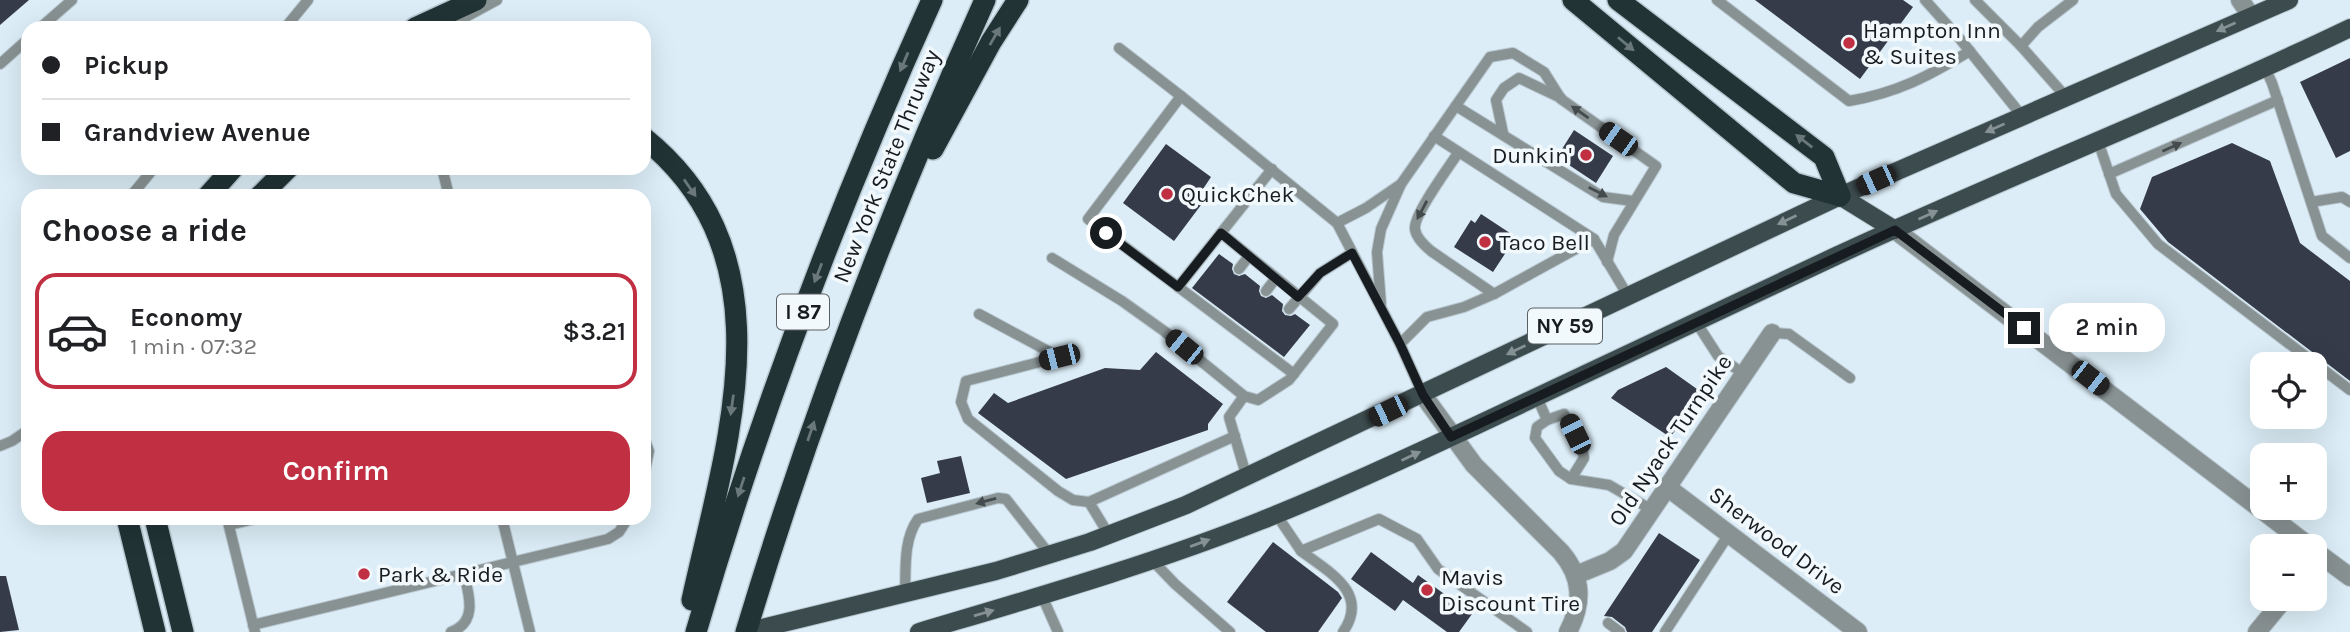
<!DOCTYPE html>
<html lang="en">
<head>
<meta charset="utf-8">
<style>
  :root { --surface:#fff; --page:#f6f6f6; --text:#202124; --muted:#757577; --line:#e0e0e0; --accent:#c03042 }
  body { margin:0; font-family:Karla,sans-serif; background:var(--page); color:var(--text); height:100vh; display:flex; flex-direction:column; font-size:26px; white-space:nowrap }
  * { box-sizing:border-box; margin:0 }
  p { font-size:23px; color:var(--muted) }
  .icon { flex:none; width:38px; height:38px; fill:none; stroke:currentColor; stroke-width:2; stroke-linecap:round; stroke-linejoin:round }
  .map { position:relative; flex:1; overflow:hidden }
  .details { position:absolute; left:21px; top:189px; width:630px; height:336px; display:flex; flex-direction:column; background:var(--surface); border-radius:21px; box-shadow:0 7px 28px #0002 }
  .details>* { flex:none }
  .banner { position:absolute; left:21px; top:21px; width:630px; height:154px; border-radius:21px; box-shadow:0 7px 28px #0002; display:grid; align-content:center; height:154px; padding:0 21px; background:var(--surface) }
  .fabs { position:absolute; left:2250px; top:352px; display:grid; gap:14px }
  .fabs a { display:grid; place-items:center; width:77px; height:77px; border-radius:14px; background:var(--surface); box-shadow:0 7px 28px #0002; font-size:35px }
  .end { position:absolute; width:32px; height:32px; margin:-16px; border:9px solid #161c1f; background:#fff; box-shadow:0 0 0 4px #fff }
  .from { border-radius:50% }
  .bubble { position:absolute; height:49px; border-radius:21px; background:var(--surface); box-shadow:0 7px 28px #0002; font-size:23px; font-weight:600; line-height:49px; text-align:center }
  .car { position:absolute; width:21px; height:42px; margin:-21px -10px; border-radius:9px; box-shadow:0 0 5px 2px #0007; background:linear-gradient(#222 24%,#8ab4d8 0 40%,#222 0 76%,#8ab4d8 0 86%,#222 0) }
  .banner b { display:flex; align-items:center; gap:24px; height:66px; font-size:26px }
  .banner b+b { border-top:2px solid var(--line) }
  .banner i { width:18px; height:18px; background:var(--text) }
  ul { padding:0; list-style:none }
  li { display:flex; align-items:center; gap:21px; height:116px; margin:0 14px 10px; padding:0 7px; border:4px solid transparent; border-radius:21px }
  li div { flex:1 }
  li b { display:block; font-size:26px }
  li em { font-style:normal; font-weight:600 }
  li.selected { border-color:var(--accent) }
  li>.icon { width:63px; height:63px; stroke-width:1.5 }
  h2 { padding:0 21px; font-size:32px; line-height:84px }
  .button { display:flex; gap:14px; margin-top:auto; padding:14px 21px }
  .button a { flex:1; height:80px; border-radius:21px; background:var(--accent); color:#fff; font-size:28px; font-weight:600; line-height:80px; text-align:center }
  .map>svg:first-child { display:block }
</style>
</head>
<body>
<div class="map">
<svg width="2350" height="632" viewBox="0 0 2350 632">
  <rect width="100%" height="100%" fill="#dcedf7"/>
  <!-- building -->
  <g fill="#353b48">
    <path d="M0 0H29L0 25Z"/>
    <path d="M1755 0H1903L1913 7 1860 79Z"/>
    <path d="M2350 58V151L2336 158 2300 82Z"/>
    <path d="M1574 130 1613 156 1596 183 1557 157Z"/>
    <path d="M2232 143 2270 161 2300 243 2350 281V381L2168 242 2140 209 2152 177Z"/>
    <path d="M1166 144 1211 177 1201 192 1207 197 1174 241 1123 203Z"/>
    <path d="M1481 214 1516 237 1493 272 1454 247 1471 220 1475 223Z"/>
    <path d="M1219 254 1233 264 1232 269 1234 274 1239 276 1245 274 1260 286 1259 291 1261 296 1266 298 1272 295 1283 304 1282 311 1285 315 1291 316 1295 314 1310 325 1284 357 1192 288Z"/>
    <path d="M1156 352 1223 404 1208 424V430L1066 479 978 413 994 393 1008 403 1105 368 1140 370Z"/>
    <path d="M1666 367 1704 394 1670 437 1611 398 1618 390Z"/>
    <path d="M961 456 970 493 927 503 921 478 940 473 937 461Z"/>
    <path d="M1659 533 1700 560 1652 632H1627L1625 627 1612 617 1604 616Z"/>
    <path d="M1273 542 1338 592 1342 598 1318 632H1266L1227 602Z"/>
    <path d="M1371 552 1413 583 1418 575 1472 614 1459 632H1447L1403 600 1395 611 1351 579Z"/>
    <path d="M0 576H6L19 630 0 632Z"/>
  </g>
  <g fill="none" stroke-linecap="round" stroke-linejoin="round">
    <defs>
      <g id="service">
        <path d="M1717 0 1849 101C1897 93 1929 76 1970 51"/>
        <path d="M1925 0 1960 39 2022 116"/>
        <path d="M1975 0 2021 46 2066 97"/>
        <path d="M40 28 72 0"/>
        <path d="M285 28 308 0"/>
        <path d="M450 28 460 20 497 0"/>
        <path d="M2021 46 2038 27 2073 0"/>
        <path d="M1119 48 1181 96"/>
        <path d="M0 64 28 39"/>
        <path d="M2265 68 2272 83 2322 236 2350 258"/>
        <path d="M1456 106 1603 197 1633 201"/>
        <path d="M1503 133 1496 100 1504 88 1519 78 1561 98"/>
        <path d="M1434 136 1594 239 1628 296"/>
        <path d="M2098 141 2116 194 2158 244 2350 390"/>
        <path d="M1458 153C1449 167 1413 215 1415 229 1416 238 1425 246 1431 251L1494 294"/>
        <path d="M442 168 449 196"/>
        <path d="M2109 174 2278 100"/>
        <path d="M131 196 154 168"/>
        <path d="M2311 202 2342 197 2350 202"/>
        <path d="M1337 223 1366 208 1401 184 1490 57 1513 53 1544 72 1561 99 1656 166 1614 235 1607 262"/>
        <path d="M1052 258 1122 301 1164 331 1244 396 1258 400 1289 380 1333 324 1221 233 1272 169"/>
        <path d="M1239 269 1249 256"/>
        <path d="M1178 287 1221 233"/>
        <path d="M1266 291 1276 278"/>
        <path d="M1381 304 1377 252 1381 229 1401 184"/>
        <path d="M1289 309 1320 273 1352 253"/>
        <path d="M979 314 1059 357 966 381 961 402 968 419 1058 491 1073 500 1089 502"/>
        <path d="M1696 322 1718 356 1744 374"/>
        <path d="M1772 333 1789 334 1850 378"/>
        <path d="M1400 344 1427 317 1464 307 1494 294 1594 239"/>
        <path d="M1294 374 1088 219 1181 96 1337 223 1400 344 1423 395"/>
        <path d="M1244 396 1229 417 1247 478"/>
        <path d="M1537 397 1547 420 1537 427 1535 438 1559 471 1571 479 1609 485 1652 510"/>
        <path d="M1547 420 1564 414 1582 448 1584 458 1571 479"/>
        <path d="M644 438 649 451 644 475"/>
        <path d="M0 446 12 441 28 430"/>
        <path d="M1276 514 1301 551 1379 519 1417 539 1438 569 1527 632"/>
        <path d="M227 518 255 632"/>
        <path d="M502 518 530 632"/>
        <path d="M229 525 258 518"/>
        <path d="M1109 535 1089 502 1235 436"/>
        <path d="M1301 551C1329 572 1370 593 1343 632"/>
        <path d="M1152 560 1175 584 1230 632"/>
        <path d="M905 594C906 569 903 540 918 519L998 498 1006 499 1050 555"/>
        <path d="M1042 596 1058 632"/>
        <path d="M1608 623 1620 632"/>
        <path d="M253 625 608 539 619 532 628 518"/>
        <path d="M451 632C478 622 469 595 464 574"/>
        <path d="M1665 632 1729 534"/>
      </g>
      <g id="minor">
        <path d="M2240 0 2251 16"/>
        <path d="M1895 230 2309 546"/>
        <path d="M1667 487 1858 632"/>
        <path d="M2315 551 2350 577"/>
        <path d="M1576 575 1610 561 1624 551 1772 333"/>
        <path d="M2257 632 2285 598"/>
      </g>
      <path id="tertiary" d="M1423 395 1474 465 1561 552C1583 578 1583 603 1568 632"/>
      <g id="primary">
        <path d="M1840 196 1895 230"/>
        <path d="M746 632 996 571 1090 542 1186 505 1840 196 2289 0"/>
        <path d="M919 632C1033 598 1149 565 1260 521 1333 492 1404 459 1475 426 1595 370 1715 312 1836 256 2006 177 2181 109 2350 28"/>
      </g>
      <g id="motorway">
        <path d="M1573 0 1794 183 1840 196"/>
        <path d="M1618 0 1824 157 1840 196"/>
        <path d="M415 28 476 0"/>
        <path d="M644 138C793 258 726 444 692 600"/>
        <path d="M933 149 991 42 1018 0"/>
        <path d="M208 196 233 168"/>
        <path d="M260 196 288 168"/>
        <path d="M127 518 155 632"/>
        <path d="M155 518 183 632"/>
        <path d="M696 632C759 416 839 205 932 0"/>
        <path d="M746 632C811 416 892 206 985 0"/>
      </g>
    </defs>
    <!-- service casing -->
    <use href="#service" stroke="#b8c7d0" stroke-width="12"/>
    <!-- minor casing -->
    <use href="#minor" stroke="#b8c7d0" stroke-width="20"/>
    <!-- tertiary casing -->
    <use href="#tertiary" stroke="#b8c7d0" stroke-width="20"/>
    <!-- primary casing -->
    <use href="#primary" stroke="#b8c7d0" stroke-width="20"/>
    <!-- motorway casing -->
    <use href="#motorway" stroke="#b8c7d0" stroke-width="24"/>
    <!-- service -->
    <use href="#service" stroke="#899293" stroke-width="10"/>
    <!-- minor -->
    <use href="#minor" stroke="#899293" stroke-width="18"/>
    <!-- tertiary -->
    <use href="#tertiary" stroke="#899293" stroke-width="18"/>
    <!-- primary -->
    <use href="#primary" stroke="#3c4b4d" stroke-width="18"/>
    <!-- motorway -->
    <use href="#motorway" stroke="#213335" stroke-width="21"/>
  </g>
  <!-- one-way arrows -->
  <defs><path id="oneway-solid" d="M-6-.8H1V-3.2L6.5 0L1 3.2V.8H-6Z" transform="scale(1.75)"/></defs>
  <g fill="#859193">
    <use href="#oneway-solid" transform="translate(2226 27) rotate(156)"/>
    <use href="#oneway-solid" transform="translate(1995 128) rotate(156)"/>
    <use href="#oneway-solid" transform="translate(1928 215) rotate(-24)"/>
    <use href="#oneway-solid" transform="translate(1787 220) rotate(155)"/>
    <use href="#oneway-solid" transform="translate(1516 350) rotate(154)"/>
    <use href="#oneway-solid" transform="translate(1411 456) rotate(-25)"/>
    <use href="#oneway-solid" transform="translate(1200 543) rotate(-20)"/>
    <use href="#oneway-solid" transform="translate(984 613) rotate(-16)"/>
  </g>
  <g fill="#6a787b">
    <use href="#oneway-solid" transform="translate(995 36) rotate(-60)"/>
    <use href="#oneway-solid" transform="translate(1626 44) rotate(40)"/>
    <use href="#oneway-solid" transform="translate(904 62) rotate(113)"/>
    <use href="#oneway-solid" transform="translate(1804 141) rotate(-142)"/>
    <use href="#oneway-solid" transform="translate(690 188) rotate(55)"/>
    <use href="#oneway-solid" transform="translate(818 273) rotate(111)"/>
    <use href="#oneway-solid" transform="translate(732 405) rotate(98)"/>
    <use href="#oneway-solid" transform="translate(811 431) rotate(-71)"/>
    <use href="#oneway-solid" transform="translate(741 487) rotate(108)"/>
  </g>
  <g fill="#444b4d">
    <use href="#oneway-solid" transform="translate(1580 112) rotate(-145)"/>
    <use href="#oneway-solid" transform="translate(2172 147) rotate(-24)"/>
    <use href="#oneway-solid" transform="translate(1598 192) rotate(27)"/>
    <use href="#oneway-solid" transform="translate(1422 210) rotate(118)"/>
    <use href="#oneway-solid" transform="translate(986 501) rotate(165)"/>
  </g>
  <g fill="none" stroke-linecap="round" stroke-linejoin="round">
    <!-- route -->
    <path stroke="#161c1f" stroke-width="9" d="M1106 233 1178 287 1221 233 1298 297 1320 273 1352 253 1400 344 1423 395 1451 437 1895 230 2024 328"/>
  </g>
  <!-- markers -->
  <g fill="#c03042" stroke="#f2f9fd" stroke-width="2.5">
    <circle cx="1849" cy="43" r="7"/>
    <circle cx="1586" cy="155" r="7"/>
    <circle cx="1167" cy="194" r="7"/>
    <circle cx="1485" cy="242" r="7"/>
    <circle cx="364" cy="574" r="7"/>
    <circle cx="1427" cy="590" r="7"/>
  </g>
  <g text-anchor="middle" stroke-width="7" stroke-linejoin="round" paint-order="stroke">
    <!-- shield labels -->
    <g fill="#f2f9fd" stroke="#585e62" stroke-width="2">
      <rect x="777" y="294.5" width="52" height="35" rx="5"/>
      <rect x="1528" y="308.5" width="74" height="35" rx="5"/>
    </g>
    <g font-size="21" font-weight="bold" fill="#161c1f">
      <text x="803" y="319">I 87</text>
      <text x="1565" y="333">NY 59</text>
    </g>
    <!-- poi labels -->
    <g font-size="23" fill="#161c1f" stroke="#f2f9fd" text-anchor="start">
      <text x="1863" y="38">Hampton Inn<tspan x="1863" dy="26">&amp; Suites</tspan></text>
      <text x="1572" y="163" text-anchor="end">Dunkin'</text>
      <text x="1181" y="202">QuickChek</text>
      <text x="1499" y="250">Taco Bell</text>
      <text x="378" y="582">Park &amp; Ride</text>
      <text x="1441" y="585">Mavis<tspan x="1441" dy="26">Discount Tire</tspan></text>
    </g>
    <!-- street labels -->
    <g font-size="23" fill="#161c1f" stroke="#f2f9fd">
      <text transform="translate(886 166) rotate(-68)" y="8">New York State Thruway</text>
      <text transform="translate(1670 440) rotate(-56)" y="8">Old Nyack Turnpike</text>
      <text transform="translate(1777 540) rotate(37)" y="8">Sherwood Drive</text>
    </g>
  </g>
</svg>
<div class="fabs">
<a><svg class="icon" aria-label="locate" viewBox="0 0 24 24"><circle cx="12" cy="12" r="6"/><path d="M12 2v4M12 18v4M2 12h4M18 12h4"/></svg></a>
<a>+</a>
<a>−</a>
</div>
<i class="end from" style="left:1106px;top:233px"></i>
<i class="end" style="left:2024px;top:328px"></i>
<div class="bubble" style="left:2049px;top:303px;width:116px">2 min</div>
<i class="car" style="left:1618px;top:139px;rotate:305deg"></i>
<i class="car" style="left:1876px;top:180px;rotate:246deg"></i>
<i class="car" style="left:1184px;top:347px;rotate:309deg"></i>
<i class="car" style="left:1059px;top:357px;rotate:256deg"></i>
<i class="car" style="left:2090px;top:378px;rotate:128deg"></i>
<i class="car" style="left:1388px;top:411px;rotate:244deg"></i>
<i class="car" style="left:1575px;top:434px;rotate:334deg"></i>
<div class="banner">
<b><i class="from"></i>Pickup</b>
<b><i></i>Grandview Avenue</b>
</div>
<section class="details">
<h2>Choose a ride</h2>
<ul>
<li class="selected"><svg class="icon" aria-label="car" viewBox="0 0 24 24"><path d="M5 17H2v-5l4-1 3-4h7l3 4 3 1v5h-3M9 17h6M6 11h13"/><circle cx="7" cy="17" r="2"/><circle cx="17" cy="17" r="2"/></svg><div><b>Economy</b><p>1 min · 07:32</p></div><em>$3.21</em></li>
</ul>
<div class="button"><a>Confirm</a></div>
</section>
</div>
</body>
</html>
